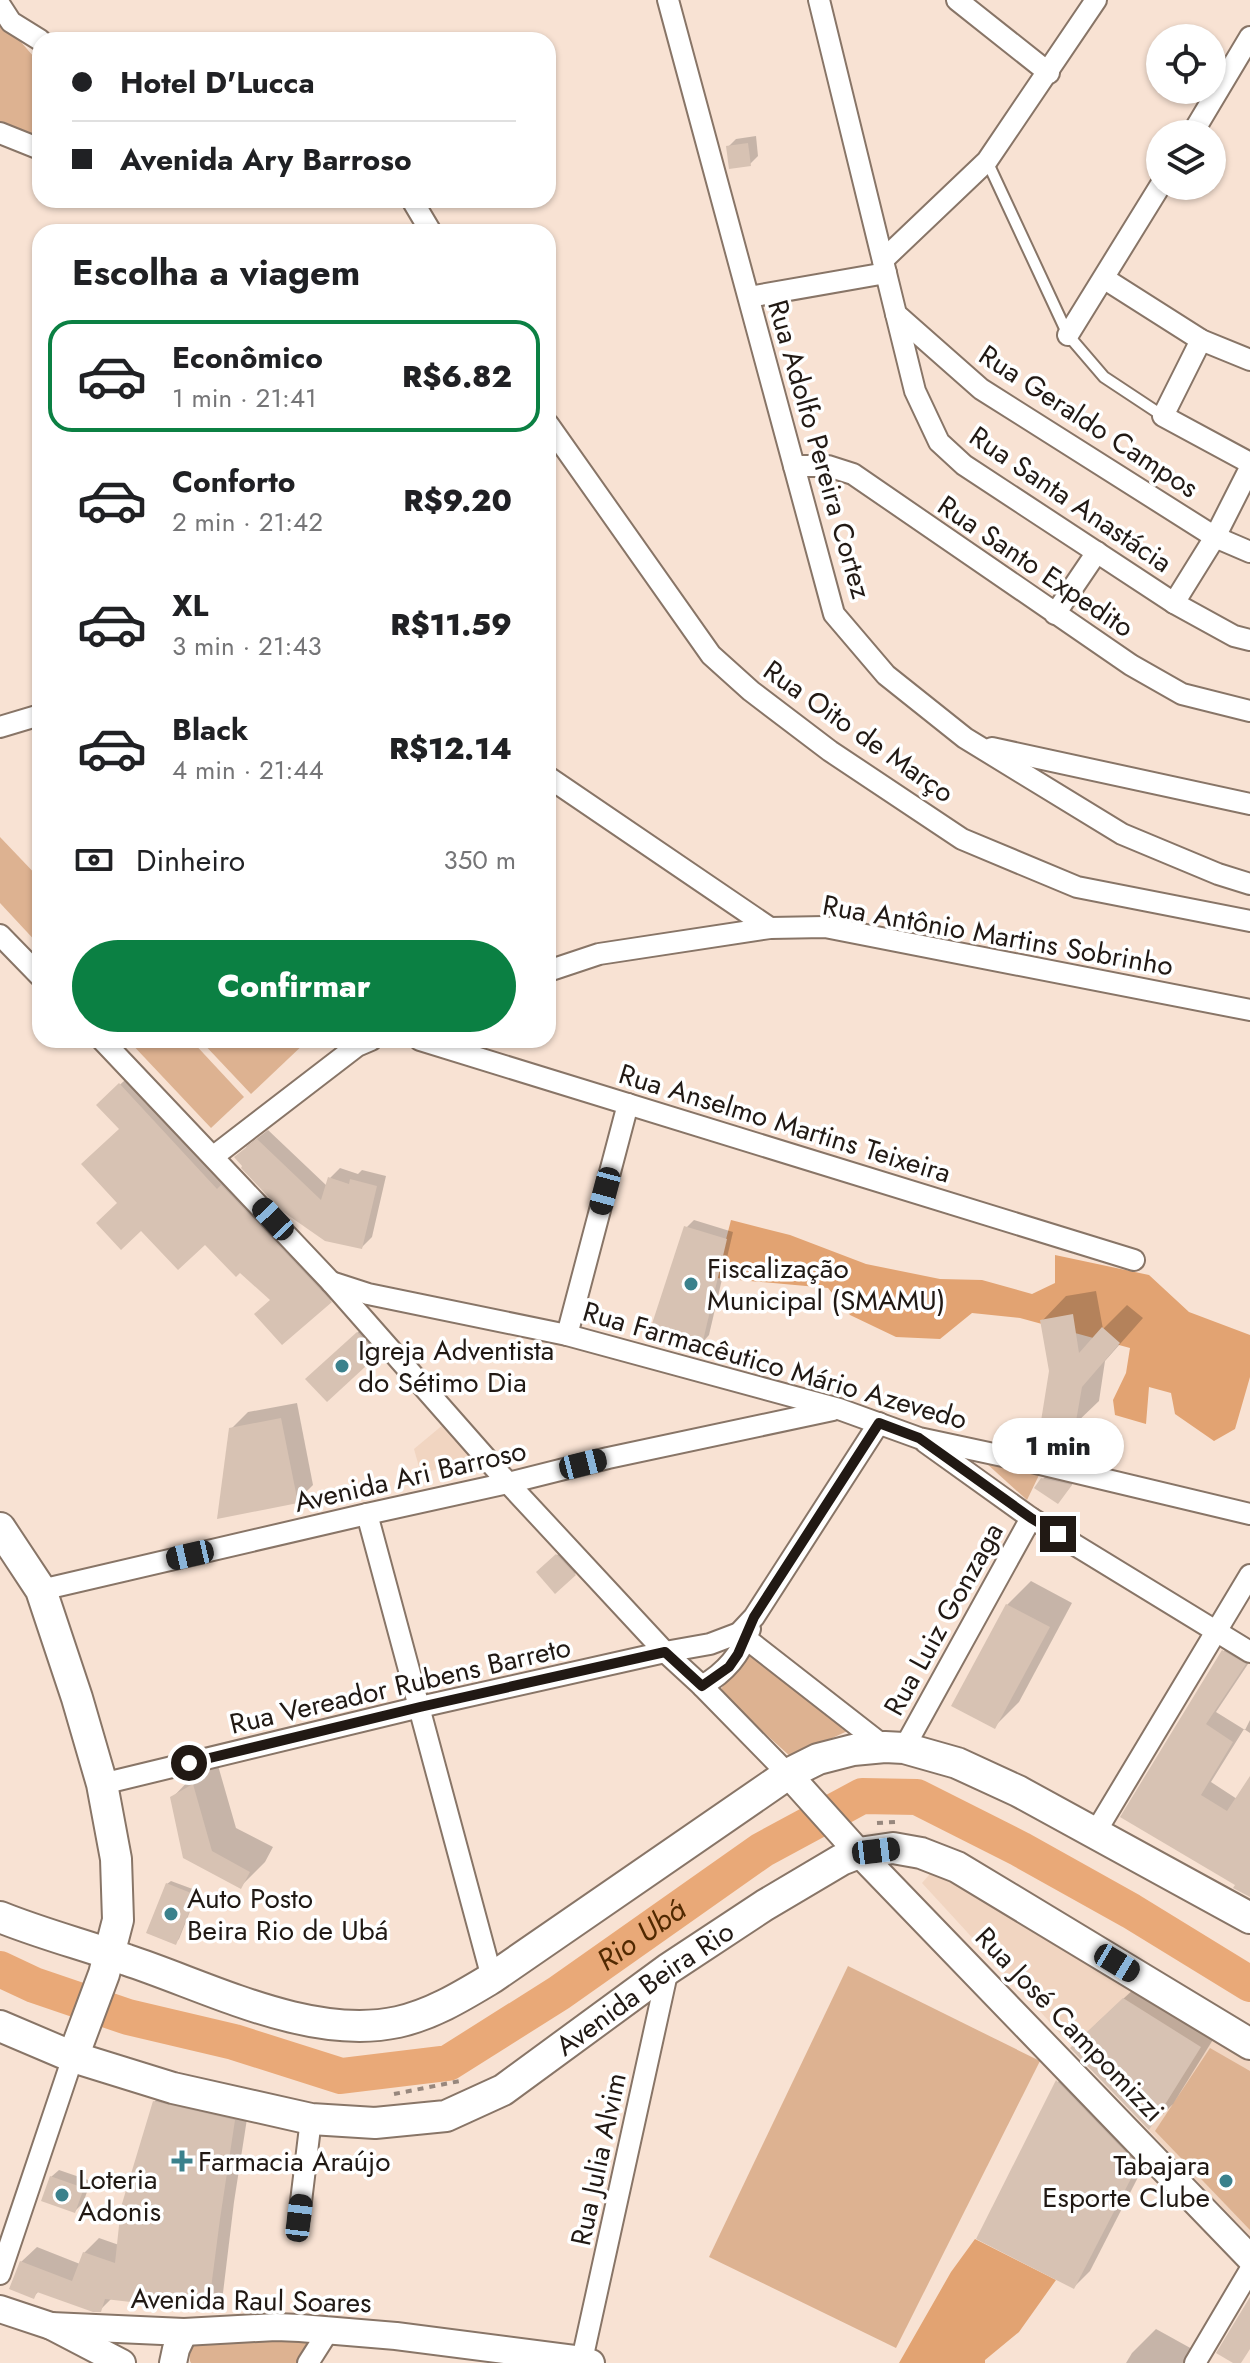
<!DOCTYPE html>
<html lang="pt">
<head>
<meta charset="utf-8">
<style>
  :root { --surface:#fff; --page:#f2f2f2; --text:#202124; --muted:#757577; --line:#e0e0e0; --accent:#0b8043 }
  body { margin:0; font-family:Jost,sans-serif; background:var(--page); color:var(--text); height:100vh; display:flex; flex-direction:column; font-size:30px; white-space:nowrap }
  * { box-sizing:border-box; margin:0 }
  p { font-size:26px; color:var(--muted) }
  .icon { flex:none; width:44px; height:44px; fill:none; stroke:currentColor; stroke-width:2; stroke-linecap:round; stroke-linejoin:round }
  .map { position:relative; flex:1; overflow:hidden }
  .side { position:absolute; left:32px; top:224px; width:524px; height:824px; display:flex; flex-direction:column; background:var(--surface); border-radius:24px; box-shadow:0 2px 6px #0004 }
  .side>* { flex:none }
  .top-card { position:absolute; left:32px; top:32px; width:524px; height:176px; border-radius:24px; box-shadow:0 2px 6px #0004; display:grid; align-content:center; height:176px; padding:0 40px; background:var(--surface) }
  .buttons { position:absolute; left:1146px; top:24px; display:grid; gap:16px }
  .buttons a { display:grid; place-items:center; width:80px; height:80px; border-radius:50%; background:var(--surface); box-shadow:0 2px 6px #0004; font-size:40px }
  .end { position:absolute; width:36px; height:36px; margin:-18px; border:10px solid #211914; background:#fff; box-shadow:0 0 0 4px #fff }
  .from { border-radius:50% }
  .bubble { position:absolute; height:56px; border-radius:28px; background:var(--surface); box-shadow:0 2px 6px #0004; font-size:26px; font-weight:800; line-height:56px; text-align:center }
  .car { position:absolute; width:24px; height:48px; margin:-24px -12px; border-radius:10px; box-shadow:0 0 6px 2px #0007; background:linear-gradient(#222 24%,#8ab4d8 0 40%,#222 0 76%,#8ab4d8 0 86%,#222 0) }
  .top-card b { display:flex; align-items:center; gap:28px; height:76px; font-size:30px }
  .top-card b+b { border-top:2px solid var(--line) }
  .top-card i { width:20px; height:20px; background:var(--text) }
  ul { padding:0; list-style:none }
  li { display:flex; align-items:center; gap:24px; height:112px; margin:0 16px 12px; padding:0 24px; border:4px solid transparent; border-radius:24px }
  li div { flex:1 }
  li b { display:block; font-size:30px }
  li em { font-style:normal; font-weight:800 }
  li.current { border-color:var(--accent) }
  li>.icon { width:72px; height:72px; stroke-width:1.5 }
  h2 { padding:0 40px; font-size:36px; line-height:96px }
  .pay { display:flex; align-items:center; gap:20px; height:88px; padding:0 40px; font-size:30px }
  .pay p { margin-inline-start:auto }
  .action { display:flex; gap:16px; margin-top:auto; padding:16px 40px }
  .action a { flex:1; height:92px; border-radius:48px; background:var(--accent); color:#fff; font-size:32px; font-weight:800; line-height:92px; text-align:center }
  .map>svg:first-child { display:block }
</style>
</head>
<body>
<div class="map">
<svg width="1250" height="2363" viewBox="0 0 1250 2363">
  <rect width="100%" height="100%" fill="#f8e2d3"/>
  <!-- built -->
  <g fill="#f1d5c1">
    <path d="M450 1419 480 1456 421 1474 414 1449Z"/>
    <path d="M936 1867 1250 2054V2240L922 1883Z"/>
  </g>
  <!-- green -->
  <g fill="#ddb291">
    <path d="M0 18 34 57 40 60V139L0 123Z"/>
    <path d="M0 837 40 879V946L0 903Z"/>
    <path d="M128 1040H191L244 1097 211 1128Z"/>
    <path d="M200 1040H306L307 1041 251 1094Z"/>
    <path d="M986 1463 1041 1471 1027 1500Z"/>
    <path d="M748 1650 854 1728 791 1757 719 1692Z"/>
    <path d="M848 1966 1040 2061 896 2348 709 2257Z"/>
    <path d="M1210 2048 1250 2071V2230L1155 2131Z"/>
    <path d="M315 2333 302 2363H191L190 2361V2343Z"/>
  </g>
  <!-- forest -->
  <g fill="#e2a372">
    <path d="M731 1220 790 1235 866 1264 940 1279 982 1280 1032 1294 1055 1283V1255L1149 1275 1189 1312 1250 1335V1377L1235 1429 1214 1441 1175 1414 1171 1393 1149 1387 1146 1424 1115 1415 1113 1400 1126 1373 1130 1348 1020 1318 972 1313 940 1339 896 1337 850 1315 828 1288 716 1278Z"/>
    <path d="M975 2239 1056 2280 1019 2332 985 2360V2363H899L951 2272Z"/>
  </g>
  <!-- shadow -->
  <g fill="#0003">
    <path d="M756 136 758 156 750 164 728 147 736 139Z"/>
    <path d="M135 1071 344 1287 330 1301 272 1299 205 1242 119 1203 121 1129 113 1091Z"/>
    <path d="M268 1130 327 1186 330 1178 340 1168 358 1174 362 1170 386 1176 372 1237 362 1247 246 1147Z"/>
    <path d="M694 1220 733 1232 709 1335 702 1343 686 1228Z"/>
    <path d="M1096 1291 1103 1329 1127 1305 1143 1318 1105 1361 1099 1401 1074 1425 1042 1321 1066 1296Z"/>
    <path d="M370 1321 389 1342 377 1354 320 1367Z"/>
    <path d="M297 1403 313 1485 297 1501 231 1429 248 1412Z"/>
    <path d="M1051 1471 1078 1477 1058 1502 1043 1479Z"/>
    <path d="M565 1548 582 1566 575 1574 546 1565Z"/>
    <path d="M1031 1581 1072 1603 1019 1702 995 1726 1007 1605Z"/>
    <path d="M1236 1639 1250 1661 1216 1712 1245 1730 1250 1720V1733L1244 1729 1211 1782 1237 1799 1250 1783V1895L1237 1885 1123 1816 1224 1651Z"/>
    <path d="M217 1762 236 1828 273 1847 265 1862 241 1886 185 1856 172 1798 196 1773Z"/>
    <path d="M171 1881 198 1891 179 1939 176 1942 167 1884Z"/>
    <path d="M1149 1975 1224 2022 1173 2104 1149 2128 1096 2024Z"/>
    <path d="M1074 2066 1153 2148 1090 2271 1074 2287 978 2238 1058 2082Z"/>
    <path d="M170 2087 249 2106 234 2202 223 2293 208 2309 112 2298 100 2310 40 2290 33 2297 21 2262 37 2247 80 2264 84 2253 99 2238 119 2245 154 2102Z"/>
    <path d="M59 2170 91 2181 83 2203 75 2211 51 2177Z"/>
    <path d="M1156 2329 1194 2350 1186 2363H1126L1132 2353Z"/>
  </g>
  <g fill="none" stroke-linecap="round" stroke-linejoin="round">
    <!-- river -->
    <path stroke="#e9a978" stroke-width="36" id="s1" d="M0 1969 34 1985 128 2017 234 2042 341 2076 448 2063 559 1993 762 1850 862 1796 917 1797 1020 1849 1131 1911 1250 1984"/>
  </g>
  <!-- building -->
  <g fill="#d7c2b3">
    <path d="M748 143 751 166 729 169 726 146Z"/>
    <path d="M119 1083 217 1189 221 1185 332 1302 282 1345 254 1314 270 1300 240 1273 236 1277 205 1245 178 1270 141 1231 121 1250 96 1223 117 1203 81 1164 119 1129 96 1105Z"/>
    <path d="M257 1139 321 1200 328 1177 349 1184 350 1179 377 1186 362 1249 325 1241 282 1211 241 1168 242 1166 234 1157Z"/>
    <path d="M684 1226 727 1239 702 1345 650 1330Z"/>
    <path d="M1073 1314 1079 1353 1102 1327 1120 1343 1082 1387 1075 1427 1041 1421 1049 1371 1040 1320Z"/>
    <path d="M357 1332 378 1355 327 1402 305 1379Z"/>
    <path d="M281 1418 298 1503 217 1519 229 1428Z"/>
    <path d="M1041 1478 1072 1485 1058 1504 1034 1488Z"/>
    <path d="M556 1554 576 1575 555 1594 536 1572Z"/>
    <path d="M1006 1604 1050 1627 995 1729 951 1706Z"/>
    <path d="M1222 1650 1246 1664 1206 1724 1233 1742 1201 1795 1227 1811 1250 1776V1897L1233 1888 1235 1885 1120 1817Z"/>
    <path d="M193 1784 212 1851 250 1872 241 1889 183 1858 170 1797Z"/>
    <path d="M166 1883 196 1895 176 1945 146 1933Z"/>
    <path d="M1123 1998 1201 2047 1149 2130 1070 2048Z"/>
    <path d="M1056 2080 1138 2165 1074 2289 976 2239Z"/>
    <path d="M153 2101 235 2120 220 2219 208 2311 105 2299 101 2312H93L37 2292 34 2299 9 2289 20 2261 72 2281 83 2252 115 2263 121 2207Z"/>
    <path d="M50 2176 84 2188 75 2213 41 2201Z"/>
    <path d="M1250 2297V2349L1241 2363H1233L1216 2353Z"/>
  </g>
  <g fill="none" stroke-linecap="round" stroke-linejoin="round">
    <defs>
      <path id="service" d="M987 161 1068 335 1104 377 1163 416"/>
      <g id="minor">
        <path d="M668 0 834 614 886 675 965 738 1122 834 1218 874 1250 884"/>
        <path d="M819 0 896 314 981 389 1215 537 1250 552"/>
        <path d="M957 0 1049 73"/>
        <path d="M0 5 11 22 40 40"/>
        <path d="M0 133 40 149"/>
        <path d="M1192 134 1250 37"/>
        <path d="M412 200 431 232"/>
        <path d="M883 260 987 161 1096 0"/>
        <path d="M1105 279 1201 340 1250 360"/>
        <path d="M749 297 886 273"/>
        <path d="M896 314 915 391 939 442 964 465 1174 603 1234 636 1250 640"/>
        <path d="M1068 335 1160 186"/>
        <path d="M1201 340 1163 416 1250 463"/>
        <path d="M548 424 711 655 751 691 830 751 962 839 1077 887 1250 921"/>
        <path d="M794 466H828L853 474 1131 665 1182 694 1250 711"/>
        <path d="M1174 603 1215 537 1250 468"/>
        <path d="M1055 614 1097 552"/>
        <path d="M0 727 40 715"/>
        <path d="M992 748 1250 804"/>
        <path d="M548 777 770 928"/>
        <path d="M0 935 40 976"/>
        <path d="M548 971 599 954 770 928 825 927 1250 1010"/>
        <path d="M102 1040 331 1282 508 1483 665 1652 702 1686 788 1774"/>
        <path d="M420 1040 1134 1260"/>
        <path d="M214 1156 357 1046 371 1040"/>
        <path d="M331 1282 368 1294 567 1335 839 1409 919 1438 1036 1463 1250 1514"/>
        <path d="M567 1335 628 1104"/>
        <path d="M925 1442 1031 1518 1250 1652"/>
        <path d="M367 1514 492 1978"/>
        <path d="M41 1590 367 1514 508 1483 608 1458 833 1410"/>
        <path d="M739 1633 885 1747"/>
        <path d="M702 1686C726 1672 740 1655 750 1629"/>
        <path d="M904 1748 1031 1518"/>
        <path d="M102 1784 420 1707 665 1652 710 1644 739 1633 754 1617 879 1423"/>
        <path d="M1095 1833 1250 1575"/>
        <path d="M299 2218 311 2119"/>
        <path d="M0 2274 73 2057"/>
        <path d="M582 2360 668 1969"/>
        <path d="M308 2363 329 2330"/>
        <path d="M1195 2363 1250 2270"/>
      </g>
      <g id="tertiary">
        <path d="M788 1774 859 1853 1250 2258"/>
        <path d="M0 2309 51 2326 122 2363"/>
        <path d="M51 2326 184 2332 276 2327 300 2328 396 2336 582 2360 591 2363"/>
        <path d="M173 2363 176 2349 184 2332"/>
      </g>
      <g id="secondary">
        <path d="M0 1528 41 1590 77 1698 102 1784 116 1859 118 1920 104 1974 73 2057"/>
        <path d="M0 1917C42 1934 85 1945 127 1960 209 1987 310 2041 398 2022 433 2014 462 1996 492 1978L788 1774 818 1759 853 1750 885 1747 904 1748 957 1763 1018 1791 1250 1918"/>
        <path id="s2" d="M0 2026 73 2057 173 2088 311 2119 375 2123 446 2116 503 2090 668 1969 765 1905 841 1860 859 1853 893 1848 921 1853 957 1867 1250 2044"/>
      </g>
    </defs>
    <!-- service casing -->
    <use href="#service" stroke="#887567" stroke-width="14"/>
    <!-- minor casing -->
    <use href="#minor" stroke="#887567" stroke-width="24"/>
    <!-- tertiary casing -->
    <use href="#tertiary" stroke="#887567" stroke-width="30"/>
    <!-- secondary casing -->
    <use href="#secondary" stroke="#887567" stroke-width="34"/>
    <!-- path -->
    <g stroke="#97877d" stroke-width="4" stroke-dasharray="6 6" stroke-linecap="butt">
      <path d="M877 1823 896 1822"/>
      <path d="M394 2094 460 2081"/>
    </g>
    <!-- service -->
    <use href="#service" stroke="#fff" stroke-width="10"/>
    <!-- minor -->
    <use href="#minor" stroke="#fff" stroke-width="20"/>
    <!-- tertiary -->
    <use href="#tertiary" stroke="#fff" stroke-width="26"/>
    <!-- secondary -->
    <use href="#secondary" stroke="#fff" stroke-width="30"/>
  </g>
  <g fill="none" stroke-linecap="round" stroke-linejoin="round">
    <!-- route -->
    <path stroke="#211914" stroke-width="10" d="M189 1763 420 1707 665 1652 702 1686 729 1667 738 1654 754 1617 879 1423 919 1438 1031 1518 1058 1534"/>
  </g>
  <!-- markers -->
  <g fill="#3b818c" stroke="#fff" stroke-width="3">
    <circle cx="691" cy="1284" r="8"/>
    <circle cx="342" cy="1366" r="8"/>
    <circle cx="171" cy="1914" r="8"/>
    <path d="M178 2149h8v8h8v8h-8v8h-8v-8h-8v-8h8z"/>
    <circle cx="1226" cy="2181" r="8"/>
    <circle cx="62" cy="2195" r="8"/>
  </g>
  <g text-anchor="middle" stroke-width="7" stroke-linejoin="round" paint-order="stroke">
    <!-- street labels -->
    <g font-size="28" fill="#211914" stroke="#fff">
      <text transform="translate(1089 421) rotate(33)" y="10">Rua Geraldo Campos</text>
      <text transform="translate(820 449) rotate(74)" y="10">Rua Adolfo Pereira Cortez</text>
      <text transform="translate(1071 499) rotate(34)" y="10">Rua Santa Anastácia</text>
      <text transform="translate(1036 566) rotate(34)" y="10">Rua Santo Expedito</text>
      <text transform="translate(859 731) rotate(35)" y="10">Rua Oito de Março</text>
      <text transform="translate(998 935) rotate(10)" y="10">Rua Antônio Martins Sobrinho</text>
      <text transform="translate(785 1123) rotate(17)" y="10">Rua Anselmo Martins Teixeira</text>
      <text transform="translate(775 1365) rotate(16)" y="10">Rua Farmacêutico Mário Azevedo</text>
      <text transform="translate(410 1476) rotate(-13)" y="10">Avenida Ari Barroso</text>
      <text transform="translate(943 1619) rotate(-61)" y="10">Rua Luiz Gonzaga</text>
      <text transform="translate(400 1685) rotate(-13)" y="10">Rua Vereador Rubens Barreto</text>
      <text dy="10" stroke="none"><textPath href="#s2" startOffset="698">Avenida Beira Rio</textPath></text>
      <text transform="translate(1070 2024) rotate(46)" y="10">Rua José Campomizzi</text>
      <text transform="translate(598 2159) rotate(-78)" y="10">Rua Julia Alvim</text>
      <text transform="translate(251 2300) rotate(1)" y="10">Avenida Raul Soares</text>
    </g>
    <!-- poi labels -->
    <g font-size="28" fill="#211914" stroke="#fff" text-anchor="start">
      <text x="707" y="1278">Fiscalização<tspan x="707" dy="32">Municipal (SMAMU)</tspan></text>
      <text x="358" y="1360">Igreja Adventista<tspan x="358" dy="32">do Sétimo Dia</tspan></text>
      <text x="187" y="1908">Auto Posto<tspan x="187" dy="32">Beira Rio de Ubá</tspan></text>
      <text x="198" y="2171">Farmacia Araújo</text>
      <text x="1210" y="2175" text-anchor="end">Tabajara<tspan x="1210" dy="32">Esporte Clube</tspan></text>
      <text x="78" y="2189">Loteria<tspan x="78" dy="32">Adonis</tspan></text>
    </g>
    <!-- water labels -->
    <g font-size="30" font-style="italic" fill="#512901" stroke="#fff">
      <text dy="10" stroke="none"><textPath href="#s1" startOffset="698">Rio Ubá</textPath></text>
    </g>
  </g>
</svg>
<div class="buttons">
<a><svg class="icon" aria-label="locate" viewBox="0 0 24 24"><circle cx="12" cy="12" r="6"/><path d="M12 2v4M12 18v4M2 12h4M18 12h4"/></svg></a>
<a><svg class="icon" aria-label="layers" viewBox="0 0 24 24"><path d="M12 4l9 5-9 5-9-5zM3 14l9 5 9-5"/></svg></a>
</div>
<i class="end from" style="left:189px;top:1763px"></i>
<i class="end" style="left:1058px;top:1534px"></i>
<div class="bubble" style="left:992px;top:1418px;width:132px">1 min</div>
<i class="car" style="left:605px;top:1191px;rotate:195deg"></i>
<i class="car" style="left:273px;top:1219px;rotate:317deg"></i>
<i class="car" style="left:583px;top:1464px;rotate:76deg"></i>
<i class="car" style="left:190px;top:1555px;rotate:257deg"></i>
<i class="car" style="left:876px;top:1851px;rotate:83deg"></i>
<i class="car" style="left:1117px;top:1963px;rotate:121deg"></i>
<i class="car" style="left:299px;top:2218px;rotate:7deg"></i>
<div class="top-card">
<b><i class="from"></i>Hotel D'Lucca</b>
<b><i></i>Avenida Ary Barroso</b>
</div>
<section class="side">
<h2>Escolha a viagem</h2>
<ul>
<li class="current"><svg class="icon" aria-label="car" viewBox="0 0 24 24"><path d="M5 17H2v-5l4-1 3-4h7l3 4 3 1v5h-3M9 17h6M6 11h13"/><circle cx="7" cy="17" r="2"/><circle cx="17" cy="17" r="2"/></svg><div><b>Econômico</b><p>1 min · 21:41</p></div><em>R$6.82</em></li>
<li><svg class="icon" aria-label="car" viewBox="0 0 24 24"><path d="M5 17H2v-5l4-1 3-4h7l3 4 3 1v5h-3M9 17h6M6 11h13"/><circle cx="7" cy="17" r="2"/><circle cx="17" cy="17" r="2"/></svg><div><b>Conforto</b><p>2 min · 21:42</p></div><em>R$9.20</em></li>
<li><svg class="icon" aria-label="car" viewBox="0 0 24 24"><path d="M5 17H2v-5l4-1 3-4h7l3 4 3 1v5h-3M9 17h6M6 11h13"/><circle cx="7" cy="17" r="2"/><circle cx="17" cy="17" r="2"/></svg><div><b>XL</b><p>3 min · 21:43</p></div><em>R$11.59</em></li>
<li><svg class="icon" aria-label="car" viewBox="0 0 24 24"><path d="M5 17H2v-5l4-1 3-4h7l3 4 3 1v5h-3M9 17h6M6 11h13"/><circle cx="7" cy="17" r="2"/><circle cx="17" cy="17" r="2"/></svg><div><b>Black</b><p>4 min · 21:44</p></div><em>R$12.14</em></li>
</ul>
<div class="pay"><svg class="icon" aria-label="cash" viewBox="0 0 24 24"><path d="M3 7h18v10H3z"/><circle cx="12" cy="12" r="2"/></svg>Dinheiro<p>350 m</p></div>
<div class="action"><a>Confirmar</a></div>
</section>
</div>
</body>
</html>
